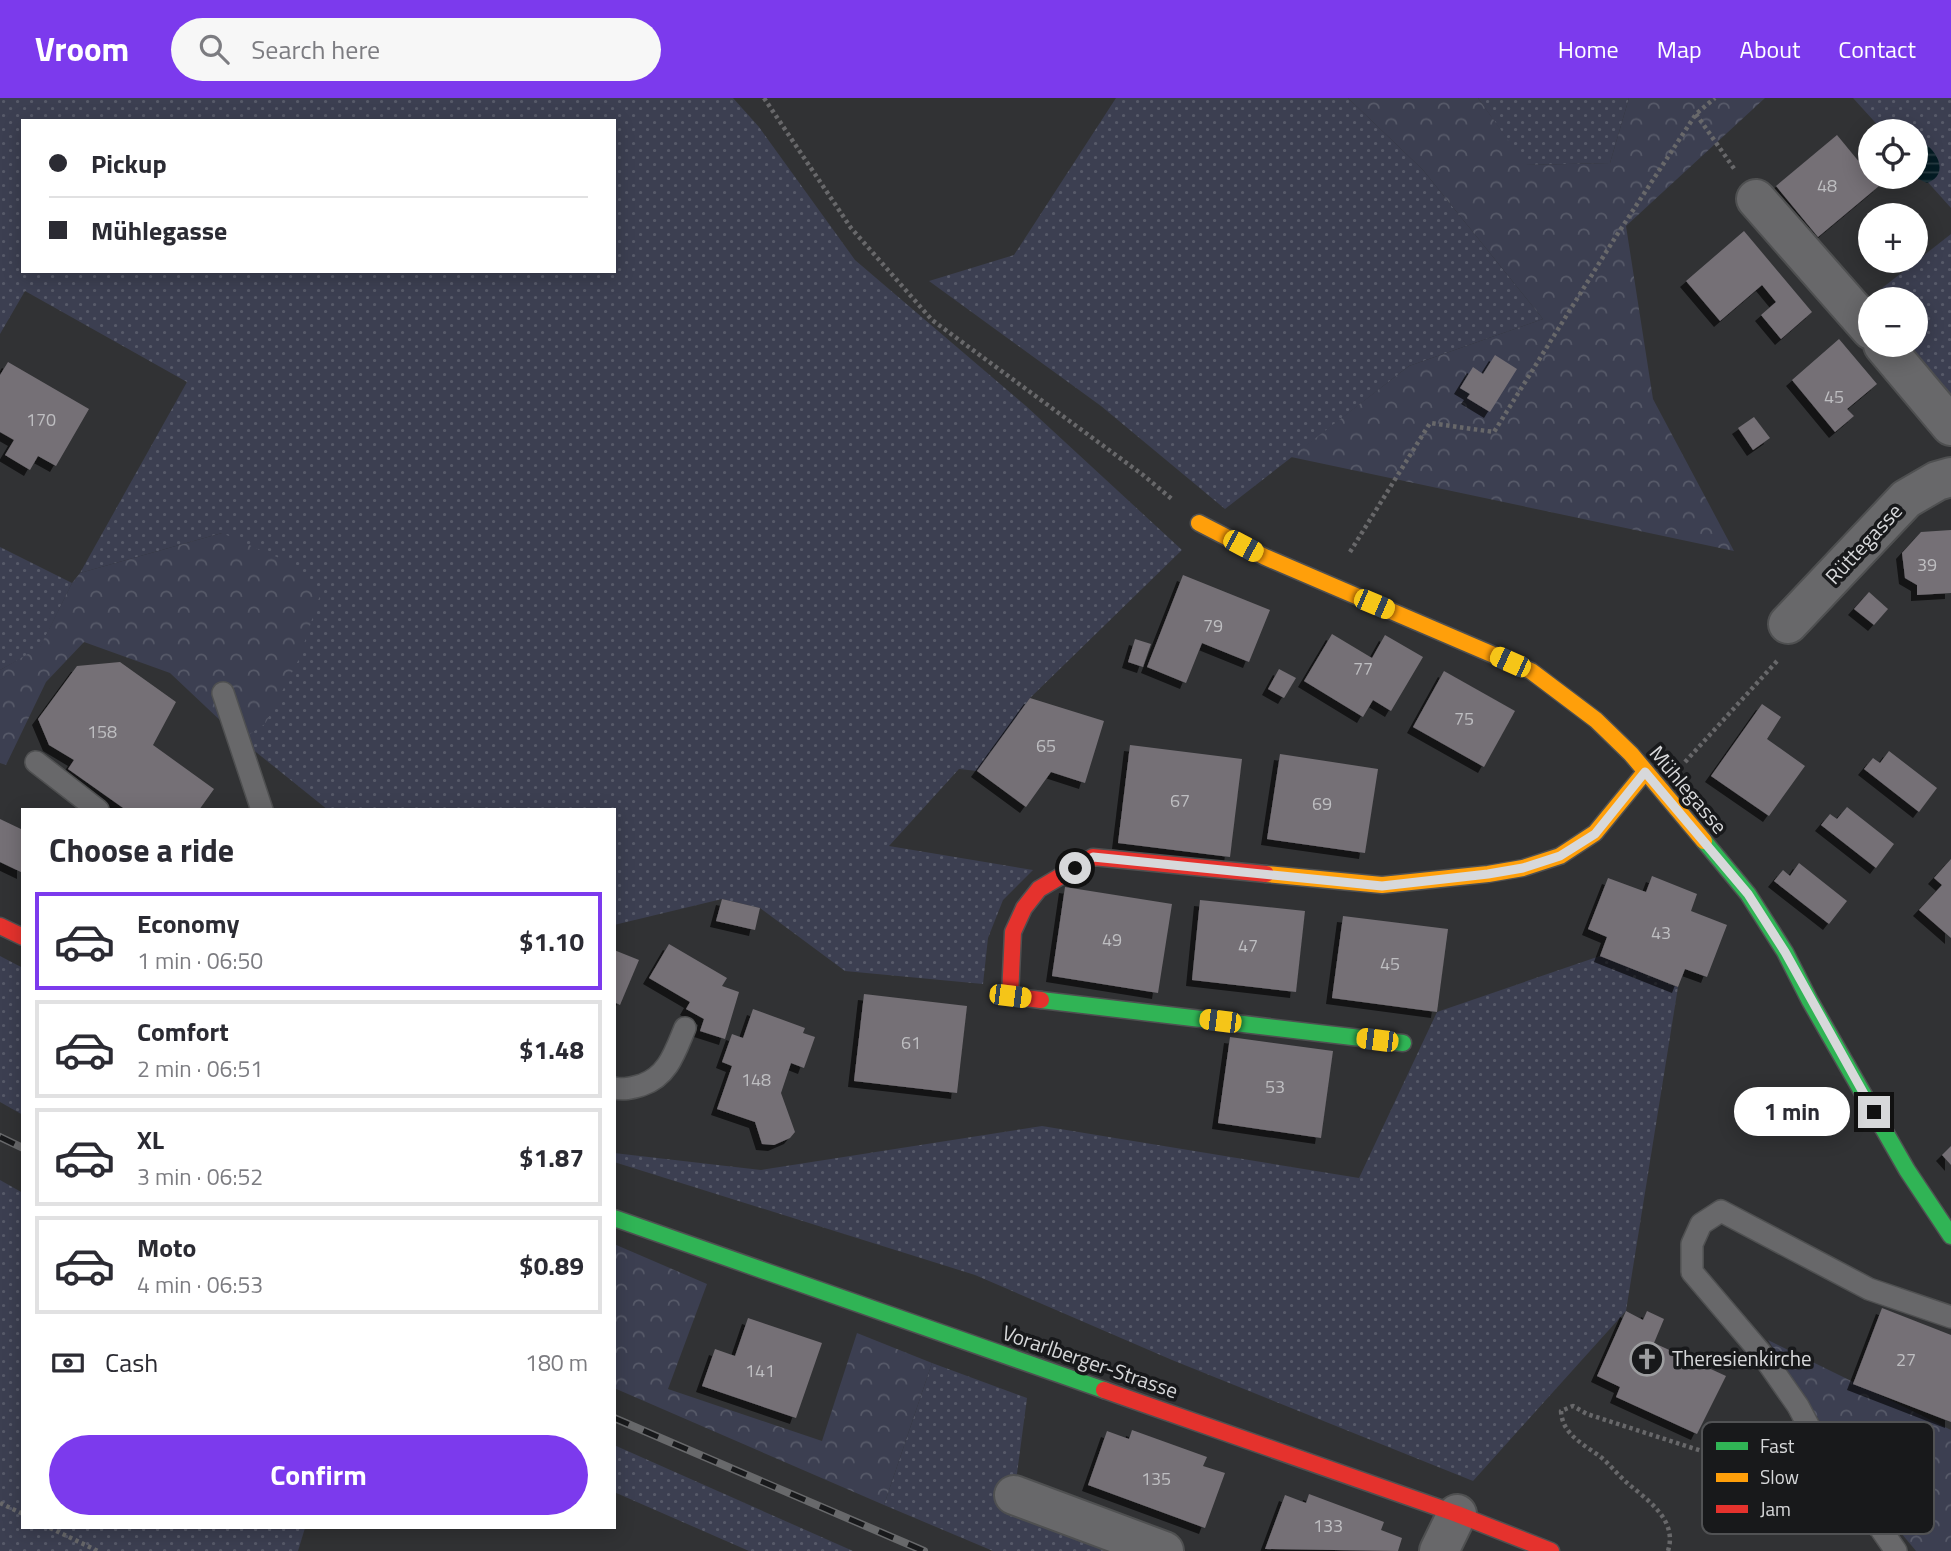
<!DOCTYPE html>
<html lang="en">
<head>
<meta charset="utf-8">
<style>
  :root { --surface:#fff; --page:#f7f7f7; --text:#2b2b33; --muted:#7c7c81; --line:#e1e1e2; --accent:#7c3aed }
  body { margin:0; font-family:"Titillium Web",sans-serif; background:var(--page); color:var(--text); height:100vh; display:flex; flex-direction:column; font-size:26px; white-space:nowrap }
  * { box-sizing:border-box; margin:0 }
  p { font-size:23px; color:var(--muted) }
  .icon { flex:none; width:38px; height:38px; fill:none; stroke:currentColor; stroke-width:2; stroke-linecap:round; stroke-linejoin:round }
  .map { position:relative; flex:1; overflow:hidden }
  .drawer { position:absolute; left:21px; top:710px; width:595px; height:721px; display:flex; flex-direction:column; background:var(--surface); border-radius:0px; box-shadow:0 4px 18px #0003 }
  .drawer>* { flex:none }
  .hud { position:absolute; left:21px; top:21px; width:595px; height:154px; border-radius:0px; box-shadow:0 4px 18px #0003; display:grid; align-content:center; height:154px; padding:0 28px; background:var(--surface) }
  .tools { position:absolute; left:1858px; top:21px; display:grid; gap:14px }
  .tools a { display:grid; place-items:center; width:70px; height:70px; border-radius:50%; background:var(--surface); box-shadow:0 4px 18px #0003; font-size:35px }
  .end { position:absolute; width:32px; height:32px; margin:-16px; border:9px solid #d7d8da; background:#111; box-shadow:0 0 0 4px #111 }
  .from { border-radius:50% }
  .bubble { position:absolute; height:49px; border-radius:24px; background:var(--surface); box-shadow:0 4px 18px #0003; font-size:23px; font-weight:700; line-height:49px; text-align:center }
  .car { position:absolute; width:21px; height:42px; margin:-21px -10px; border-radius:9px; box-shadow:0 0 5px 2px #0007; background:linear-gradient(#f5c518 24%,#345 0 40%,#f5c518 0 76%,#345 0 86%,#f5c518 0) }
  .hud b { display:flex; align-items:center; gap:24px; height:66px; font-size:26px }
  .hud b+b { border-top:2px solid var(--line) }
  .hud i { width:18px; height:18px; background:var(--text) }
  ul { padding:0; list-style:none }
  li { display:flex; align-items:center; gap:21px; height:98px; margin:0 14px 10px; padding:0 14px; border:4px solid var(--line); border-radius:0px }
  li div { flex:1 }
  li b { display:block; font-size:26px }
  li em { font-style:normal; font-weight:700 }
  li.current { border-color:var(--accent) }
  li>.icon { width:63px; height:63px; stroke-width:1.5 }
  h2 { padding:0 28px; font-size:32px; line-height:84px }
  .pay { display:flex; align-items:center; gap:18px; height:77px; padding:0 28px; font-size:26px }
  .pay p { margin-inline-start:auto }
  .cta { display:flex; gap:14px; margin-top:auto; padding:14px 28px }
  .cta a { flex:1; height:80px; border-radius:42px; background:var(--accent); color:#fff; font-size:28px; font-weight:700; line-height:80px; text-align:center }
  header { display:flex; align-items:center; gap:42px; box-sizing:border-box; height:98px; padding:0 35px; background:var(--accent); color:#fff }
  header strong { font-size:33px }
  nav { display:flex; gap:38px; margin-inline-start:auto; font-size:24px }
  .search { width:490px; height:63px; background:var(--page); display:flex; align-items:center; gap:18px; box-sizing:border-box; padding:0 24px; border-radius:38px; color:var(--muted); font-size:26px }
  .map>svg:first-child { display:block }
</style>
</head>
<body>
<header>
<strong>Vroom</strong>
<div class="search"><svg class="icon" aria-label="search" viewBox="0 0 24 24"><circle cx="10" cy="10" r="6"/><path d="M15 15l6 6"/></svg>Search here</div>
<nav><a>Home</a><a>Map</a><a>About</a><a>Contact</a></nav>
</header>
<div class="map">
<svg width="1951" height="1453" viewBox="0 0 1951 1453">
  <defs>
    <pattern id="grass-dots" width="8" height="8" patternUnits="userSpaceOnUse" patternTransform="scale(1.75)"><rect width="8" height="8" fill="#3c3f51"/><path d="M2 2h.1M6 6h.1" fill="none" stroke="#575a69" stroke-width="1.8" stroke-linecap="round"/></pattern>
    <pattern id="forest-crowns" width="20" height="18" patternUnits="userSpaceOnUse" patternTransform="scale(1.75)"><rect width="20" height="18" fill="#3c3f51"/><path d="M2 6a3 3 0 1 1 6 0M12 15a3 3 0 1 1 6 0" fill="none" stroke="#575a69"/></pattern>
    <pattern id="water-rules" width="6" height="5" patternUnits="userSpaceOnUse" patternTransform="scale(1.75)"><rect width="6" height="5" fill="#041c24"/><path d="M0 2.5h6" fill="none" stroke="#283c43"/></pattern>
    <filter id="shadow"><feDropShadow dx="-6" dy="6" stdDeviation="0" flood-color="#0009"/></filter>
  </defs>
  <rect width="100%" height="100%" fill="#313234"/>
  <!-- grass -->
  <g fill="url(#grass-dots)" fill-rule="evenodd">
    <path d="M0 0H733L759 29 855 162 1026 308 1182 452 1030 600 977 673 959 671 889 748 1033 772 1003 802 988 840 983 886 845 873 760 810 722 801 614 827V712H328L241 642 222 435 80 475 187 284 25 193 0 236ZM23 23H614V173H23Z"/>
    <path d="M1116 0H1348L1423 72 1543 221 1409 268 1225 411 1101 308 929 183 1014 157Z"/>
    <path d="M1478 0H1629L1610 65 1525 67Z"/>
    <path d="M1853 0H1951V110L1916 71V33H1883Z"/>
    <path d="M1951 136V305L1900 247H1916V201H1871V214L1863 205Z"/>
    <path d="M0 449 72 485 40 550 0 572Z"/>
    <path d="M0 858 23 870V1017L0 1004Z"/>
    <path d="M1600 858 1678 889 1626 1213 1473 1383 1172 1262 975 1177 614 1064V1055L761 1072 1042 1028 1359 1080 1437 914Z"/>
    <path d="M0 1082 23 1095V1430H305L298 1453H0Z"/>
    <path d="M932 1265 1027 1300 1014 1398 1164 1453H993L884 1407Z"/>
    <path d="M614 1347 853 1453H749L614 1394Z"/>
  </g>
  <!-- forest -->
  <g fill="url(#forest-crowns)">
    <path d="M1348 0H1478L1526 67 1610 65 1629 0H1765L1626 128 1653 301 1734 453 1291 359 1409 268 1543 221 1423 72Z"/>
    <path d="M222 435 286 463 320 497 299 561 265 626 241 642 170 575 84 544 46 584 6 667 0 665V572L40 549 72 485 80 475Z"/>
    <path d="M614 1146 707 1186 668 1291 822 1343 857 1235 932 1265 884 1407 614 1290Z"/>
    <path d="M1768 1242 1951 1332V1453H1916L1857 1382Z"/>
  </g>
  <!-- water -->
  <path fill="url(#water-rules)" d="M1916 41C1937 48 1951 77 1927 85L1914 79H1916Z"/>
  <!-- building -->
  <g fill="#757076" filter="url(#shadow)">
    <path d="M1837 37 1879 88 1818 139 1776 88Z"/>
    <path d="M1744 133 1812 214 1781 241 1761 217 1776 204 1762 187 1720 223 1686 183Z"/>
    <path d="M1839 241 1877 286 1847 311 1854 318 1835 334 1792 282Z"/>
    <path d="M1495 257 1517 271 1490 314 1467 300 1470 296 1460 290 1473 269 1483 276Z"/>
    <path d="M8 264 89 311 56 368 38 358 30 372 5 357 14 342 0 334V277Z"/>
    <path d="M1754 319 1770 340 1753 352 1738 330Z"/>
    <path d="M1951 432V495L1917 497V487L1905 480 1902 455 1921 434Z"/>
    <path d="M1183 477 1270 512 1249 564 1202 545 1186 585 1147 569Z"/>
    <path d="M1869 494 1888 511 1874 527 1854 511Z"/>
    <path d="M1332 536 1372 560 1385 537 1423 559 1391 613 1373 602 1363 619 1304 583Z"/>
    <path d="M1135 541 1151 546 1143 569 1128 564Z"/>
    <path d="M120 564 176 604 153 647 214 691 199 712H126L68 671 74 662 49 647 38 621 77 568Z"/>
    <path d="M1279 571 1296 580 1284 600 1268 591Z"/>
    <path d="M1444 573 1515 613 1484 669 1413 629Z"/>
    <path d="M1030 600 1104 623 1085 685 1051 674 1026 709 977 673Z"/>
    <path d="M1762 606 1781 619 1767 641 1805 668 1769 718 1711 678Z"/>
    <path d="M1130 647 1242 661 1230 759 1118 745Z"/>
    <path d="M1889 653 1937 690 1919 714 1864 671 1873 660 1880 665Z"/>
    <path d="M1280 656 1378 671 1365 755 1267 741Z"/>
    <path d="M1847 709 1894 746 1876 770 1821 727 1830 716 1837 721Z"/>
    <path d="M0 721 23 732V775L0 764Z"/>
    <path d="M1951 761V840L1919 812 1942 787 1934 780Z"/>
    <path d="M1799 765 1847 803 1829 826 1774 783 1783 772 1790 778Z"/>
    <path d="M1652 778 1697 796 1691 813 1727 827 1707 879 1685 871 1678 889 1600 858 1607 839 1588 831 1608 780 1646 794Z"/>
    <path d="M1065 789 1172 806 1158 895 1052 878Z"/>
    <path d="M722 801 760 810 755 832 716 823Z"/>
    <path d="M1200 802 1305 813 1296 894 1192 882Z"/>
    <path d="M1343 818 1448 831 1437 914 1332 900Z"/>
    <path d="M669 846 727 880 722 888 739 894 725 941 700 933 704 921 686 911 690 904 649 880Z"/>
    <path d="M614 852 639 862 620 907 614 904Z"/>
    <path d="M864 896 967 908 957 995 854 983Z"/>
    <path d="M753 911 805 930 803 935 815 939 804 970 791 965 781 995 795 1034 790 1040 774 1047 762 1046 755 1024 717 1011 732 968 722 964 732 936 743 940Z"/>
    <path d="M1230 939 1333 953 1321 1040 1218 1025Z"/>
    <path d="M1951 1048V1067L1942 1057Z"/>
    <path d="M1882 1210 1951 1237V1324L1853 1286Z"/>
    <path d="M1626 1213 1643 1222 1647 1213 1664 1221 1654 1245 1726 1278 1697 1336 1616 1299 1620 1289 1597 1278Z"/>
    <path d="M748 1220 822 1245 796 1320 702 1288 715 1251 735 1258Z"/>
    <path d="M1132 1332 1207 1359 1203 1368 1225 1375 1205 1430 1088 1387 1107 1333 1129 1341Z"/>
    <path d="M1309 1396 1384 1424 1381 1432 1402 1440 1398 1453 1265 1451 1285 1397 1306 1405Z"/>
  </g>
  <g fill="none" stroke-linecap="round" stroke-linejoin="round">
    <defs>
      <g id="lane">
        <path d="M223 595 262 712"/>
        <path d="M36 664 98 712"/>
        <path d="M614 990C625 992 631 990 642 987 668 978 675 954 685 930"/>
        <path d="M1896 1453 1880 1430 1849 1405 1798 1308 1761 1255 1692 1174V1146L1701 1126 1721 1113 1869 1191 1951 1219"/>
      </g>
      <g id="street">
        <path d="M1756 101 1871 232"/>
        <path d="M1883 247 1951 328"/>
        <path d="M1788 526 1906 401 1937 383 1951 379"/>
        <path d="M1014 1397 1164 1453"/>
        <path d="M1439 1453 1457 1416"/>
      </g>
      <g id="fast">
        <path d="M1704 743 1748 796 1785 854 1810 903 1907 1072 1951 1138"/>
        <path d="M1041 902 1403 945"/>
        <path d="M614 1120 1104 1292"/>
      </g>
      <g id="slow">
        <path d="M1199 425 1265 459 1531 573 1596 622 1631 656 1704 743"/>
        <path d="M1266 776 1382 787 1488 776 1523 770 1560 758 1595 735 1645 674"/>
      </g>
      <g id="jam">
        <path d="M0 828 23 839"/>
        <path d="M1041 902 1010 898 1013 834 1024 810 1039 791 1093 759 1266 776"/>
        <path d="M1104 1292 1457 1416 1551 1453"/>
      </g>
    </defs>
    <!-- lane casing -->
    <use href="#lane" stroke="#4f5051" stroke-width="24"/>
    <!-- street casing -->
    <use href="#street" stroke="#4f5051" stroke-width="42"/>
    <!-- fast casing -->
    <use href="#fast" stroke="#4f5051" stroke-width="19"/>
    <!-- slow casing -->
    <use href="#slow" stroke="#4f5051" stroke-width="19"/>
    <!-- jam casing -->
    <use href="#jam" stroke="#4f5051" stroke-width="19"/>
    <!-- path -->
    <g stroke="#68686a" stroke-width="4.5" stroke-dasharray="3.5 3.5" stroke-linecap="butt">
      <path d="M764 0 851 130 932 222 1143 377 1173 402"/>
      <path d="M1696 16 1735 72"/>
      <path d="M1350 454 1430 325 1494 334 1613 143 1696 16 1715 0"/>
      <path d="M1685 664 1778 562"/>
      <path d="M0 1405 23 1416"/>
      <path d="M50 1430 98 1453"/>
      <path d="M1668 1453C1678 1421 1646 1401 1626 1384 1616 1375 1608 1364 1598 1357 1581 1345 1562 1335 1561 1313L1573 1308 1587 1316 1807 1387"/>
    </g>
    <!-- lane -->
    <use href="#lane" stroke="#68686a" stroke-width="21"/>
    <!-- street -->
    <use href="#street" stroke="#68686a" stroke-width="38"/>
    <!-- fast -->
    <use href="#fast" stroke="#30b455" stroke-width="16"/>
    <!-- slow -->
    <use href="#slow" stroke="#ff9f0a" stroke-width="16"/>
    <!-- jam -->
    <use href="#jam" stroke="#e5322d" stroke-width="16"/>
    <defs>
      <g id="rail">
        <path d="M0 1039 23 1050"/>
        <path d="M614 1320 924 1453"/>
      </g>
    </defs>
    <!-- rail casing -->
    <use href="#rail" stroke="#68696b" stroke-width="8"/>
    <!-- rail -->
    <use href="#rail" stroke="#18191b" stroke-width="5" stroke-dasharray="16" stroke-linecap="butt"/>
  </g>
  <g fill="none" stroke-linecap="round" stroke-linejoin="round">
    <!-- route -->
    <path stroke="#d7d8da" stroke-width="9" d="M1075 770 1093 759 1382 788 1488 776 1523 770 1560 758 1595 736 1645 674 1748 796 1785 854 1874 1014"/>
  </g>
  <!-- icons -->
  <defs>
    <symbol id="church-ring" viewBox="-11 -11 22 22"><circle r="9.5" fill="#18191b" stroke="#9d9ea0" stroke-width="1.5"/><path d="M-1.2-6h2.4v3.5h3.3v2.4h-3.3V6h-2.4V-.1h-3.3v-2.4h3.3Z" fill="#9d9ea0"/></symbol>
  </defs>
  <g fill-rule="evenodd">
    <use href="#church-ring" x="1628" y="1242" width="38" height="38"/>
  </g>
  <g text-anchor="middle" stroke-width="7" stroke-linejoin="round" paint-order="stroke">
    <!-- number labels -->
    <g font-size="18" fill="#bebec1">
      <text x="1827" y="94">48</text>
      <text x="1834" y="305">45</text>
      <text x="41" y="328">170</text>
      <text x="1927" y="473">39</text>
      <text x="1213" y="534">79</text>
      <text x="1363" y="577">77</text>
      <text x="1464" y="627">75</text>
      <text x="102" y="640">158</text>
      <text x="1046" y="654">65</text>
      <text x="1180" y="709">67</text>
      <text x="1322" y="712">69</text>
      <text x="1661" y="841">43</text>
      <text x="1112" y="848">49</text>
      <text x="1248" y="854">47</text>
      <text x="1390" y="872">45</text>
      <text x="911" y="951">61</text>
      <text x="756" y="988">148</text>
      <text x="1275" y="995">53</text>
      <text x="1906" y="1268">27</text>
      <text x="760" y="1279">141</text>
      <text x="1156" y="1387">135</text>
      <text x="1328" y="1434">133</text>
    </g>
    <!-- street labels -->
    <g font-size="21" fill="#d7d8da" stroke="#18191b">
      <text transform="translate(1864 446) rotate(-47)" y="7">Rüttegasse</text>
      <text transform="translate(1688 692) rotate(50)" y="7">Mühlegasse</text>
      <text transform="translate(1090 1264) rotate(19)" y="7">Vorarlberger-Strasse</text>
    </g>
    <!-- poi labels -->
    <g font-size="21" fill="#d7d8da" stroke="#18191b" text-anchor="start">
      <text x="1672" y="1268">Theresienkirche</text>
    </g>
  </g>
  <!-- legend -->
  <rect x="1702" y="1324" width="232" height="112" rx="10" fill="#18191b" stroke="#515254" stroke-width="2"/>
  <rect x="1716" y="1344" width="32" height="8" fill="#30b455"/>
  <rect x="1716" y="1375" width="32" height="9" fill="#ff9f0a"/>
  <rect x="1716" y="1407" width="32" height="8" fill="#e5322d"/>
  <g font-size="19" fill="#d7d8da">
    <text x="1760" y="1355">Fast</text>
    <text x="1760" y="1386">Slow</text>
    <text x="1760" y="1418">Jam</text>
  </g>
</svg>
<div class="tools">
<a><svg class="icon" aria-label="locate" viewBox="0 0 24 24"><circle cx="12" cy="12" r="6"/><path d="M12 2v4M12 18v4M2 12h4M18 12h4"/></svg></a>
<a>+</a>
<a>−</a>
</div>
<i class="end from" style="left:1075px;top:770px"></i>
<i class="end" style="left:1874px;top:1014px"></i>
<div class="bubble" style="left:1734px;top:989px;width:116px">1 min</div>
<i class="car" style="left:1243px;top:448px;rotate:118deg"></i>
<i class="car" style="left:1374px;top:506px;rotate:113deg"></i>
<i class="car" style="left:1510px;top:564px;rotate:294deg"></i>
<i class="car" style="left:1010px;top:898px;rotate:97deg"></i>
<i class="car" style="left:1220px;top:923px;rotate:277deg"></i>
<i class="car" style="left:1377px;top:942px;rotate:277deg"></i>
<div class="hud">
<b><i class="from"></i>Pickup</b>
<b><i></i>Mühlegasse</b>
</div>
<section class="drawer">
<h2>Choose a ride</h2>
<ul>
<li class="current"><svg class="icon" aria-label="car" viewBox="0 0 24 24"><path d="M5 17H2v-5l4-1 3-4h7l3 4 3 1v5h-3M9 17h6M6 11h13"/><circle cx="7" cy="17" r="2"/><circle cx="17" cy="17" r="2"/></svg><div><b>Economy</b><p>1 min · 06:50</p></div><em>$1.10</em></li>
<li><svg class="icon" aria-label="car" viewBox="0 0 24 24"><path d="M5 17H2v-5l4-1 3-4h7l3 4 3 1v5h-3M9 17h6M6 11h13"/><circle cx="7" cy="17" r="2"/><circle cx="17" cy="17" r="2"/></svg><div><b>Comfort</b><p>2 min · 06:51</p></div><em>$1.48</em></li>
<li><svg class="icon" aria-label="car" viewBox="0 0 24 24"><path d="M5 17H2v-5l4-1 3-4h7l3 4 3 1v5h-3M9 17h6M6 11h13"/><circle cx="7" cy="17" r="2"/><circle cx="17" cy="17" r="2"/></svg><div><b>XL</b><p>3 min · 06:52</p></div><em>$1.87</em></li>
<li><svg class="icon" aria-label="car" viewBox="0 0 24 24"><path d="M5 17H2v-5l4-1 3-4h7l3 4 3 1v5h-3M9 17h6M6 11h13"/><circle cx="7" cy="17" r="2"/><circle cx="17" cy="17" r="2"/></svg><div><b>Moto</b><p>4 min · 06:53</p></div><em>$0.89</em></li>
</ul>
<div class="pay"><svg class="icon" aria-label="cash" viewBox="0 0 24 24"><path d="M3 7h18v10H3z"/><circle cx="12" cy="12" r="2"/></svg>Cash<p>180 m</p></div>
<div class="cta"><a>Confirm</a></div>
</section>
</div>
</body>
</html>
